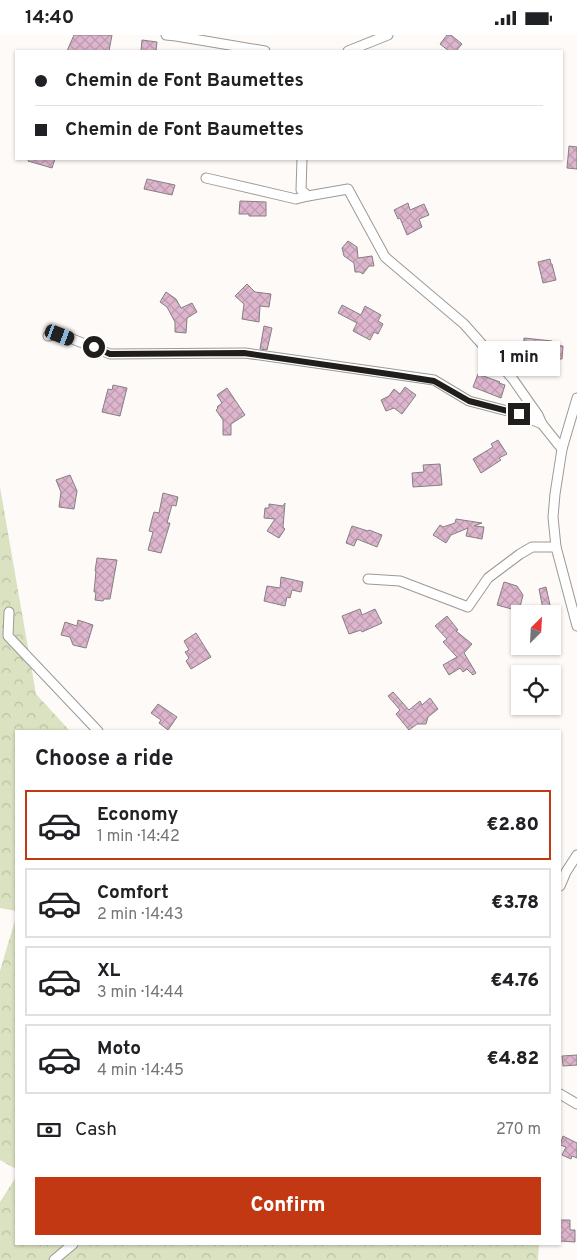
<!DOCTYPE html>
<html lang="en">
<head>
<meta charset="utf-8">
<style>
  :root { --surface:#fff; --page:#f6f6f6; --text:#202124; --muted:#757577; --line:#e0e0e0; --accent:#c13813 }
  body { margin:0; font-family:Overpass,sans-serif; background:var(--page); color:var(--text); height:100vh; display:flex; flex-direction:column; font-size:19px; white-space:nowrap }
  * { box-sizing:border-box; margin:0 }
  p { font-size:16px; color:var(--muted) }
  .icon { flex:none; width:28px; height:28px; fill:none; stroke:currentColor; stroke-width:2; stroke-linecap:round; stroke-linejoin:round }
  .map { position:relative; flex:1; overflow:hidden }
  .panel { position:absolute; left:15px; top:695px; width:546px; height:515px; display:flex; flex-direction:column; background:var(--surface); border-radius:0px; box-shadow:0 1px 4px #0004 }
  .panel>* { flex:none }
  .banner { position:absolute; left:15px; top:15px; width:548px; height:110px; border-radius:0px; box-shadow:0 1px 4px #0004; display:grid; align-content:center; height:110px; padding:0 20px; background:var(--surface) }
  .needle { width:32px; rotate:24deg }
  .buttons { position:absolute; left:511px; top:570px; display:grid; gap:10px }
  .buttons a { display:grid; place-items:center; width:50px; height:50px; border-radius:0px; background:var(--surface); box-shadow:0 1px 4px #0004; font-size:25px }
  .end { position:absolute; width:22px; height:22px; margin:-11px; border:6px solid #1f1e1c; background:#fff; box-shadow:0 0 0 2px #fff }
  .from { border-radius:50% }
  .bubble { position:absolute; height:35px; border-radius:0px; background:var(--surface); box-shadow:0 1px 4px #0004; font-size:16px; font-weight:800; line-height:35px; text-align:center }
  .car { position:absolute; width:15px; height:30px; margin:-15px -8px; border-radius:6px; box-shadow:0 0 4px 1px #0007; background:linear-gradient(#222 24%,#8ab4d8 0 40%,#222 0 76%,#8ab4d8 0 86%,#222 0) }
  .banner b { display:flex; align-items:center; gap:18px; height:48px; font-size:19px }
  .banner b+b { border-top:1px solid var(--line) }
  .banner i { width:12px; height:12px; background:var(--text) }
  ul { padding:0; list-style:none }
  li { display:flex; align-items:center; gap:15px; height:70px; margin:0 10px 8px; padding:0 10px; border:2px solid var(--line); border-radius:0px }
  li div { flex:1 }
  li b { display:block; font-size:19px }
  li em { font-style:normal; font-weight:800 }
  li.on { border-color:var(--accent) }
  li>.icon { width:45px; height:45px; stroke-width:1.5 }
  h2 { padding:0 20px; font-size:22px; line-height:60px }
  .pay { display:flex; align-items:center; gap:12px; height:55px; padding:0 20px; font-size:19px }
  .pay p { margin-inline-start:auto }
  .primary-button { display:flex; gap:10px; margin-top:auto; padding:10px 20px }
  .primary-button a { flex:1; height:58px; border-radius:0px; background:var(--accent); color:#fff; font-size:20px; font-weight:800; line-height:58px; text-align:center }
  .status { display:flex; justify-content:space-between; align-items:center; height:35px; padding:0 25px; background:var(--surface); direction:ltr }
  .status svg { height:14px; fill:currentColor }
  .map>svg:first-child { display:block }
</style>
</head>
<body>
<div class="status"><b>14:40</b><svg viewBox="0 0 49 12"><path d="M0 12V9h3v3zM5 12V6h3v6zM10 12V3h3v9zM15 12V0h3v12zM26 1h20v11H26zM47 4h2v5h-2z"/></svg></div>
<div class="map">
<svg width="577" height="1225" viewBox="0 0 577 1225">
  <defs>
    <pattern id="forest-crowns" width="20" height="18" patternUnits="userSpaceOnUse" patternTransform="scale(1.25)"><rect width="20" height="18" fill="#dae2c1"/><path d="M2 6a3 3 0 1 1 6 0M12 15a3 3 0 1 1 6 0" fill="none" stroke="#bbc1a5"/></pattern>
    <pattern id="building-cross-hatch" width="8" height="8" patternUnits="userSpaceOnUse" patternTransform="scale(1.25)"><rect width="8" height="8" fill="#ddb5cd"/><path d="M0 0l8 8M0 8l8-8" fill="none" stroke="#bd9baf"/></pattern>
  </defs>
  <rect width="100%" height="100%" fill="#fefaf7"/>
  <!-- forest -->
  <g fill="url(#forest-crowns)">
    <path d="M0 452 36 659 70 696H16V876L0 873Z"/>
    <path d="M16 882V1134L0 1125V936Z"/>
    <path d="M16 1142V1209H539L538 1225H0V1167Z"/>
  </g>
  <!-- building -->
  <g fill="url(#building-cross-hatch)" stroke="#848082">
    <path d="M74 0H112L109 16H67Z"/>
    <path d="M447 0H451L462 9 456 16H449L440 9Z"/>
    <path d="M142 5 157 7 156 16H141Z"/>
    <path d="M569 111 577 112V134L567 133Z"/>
    <path d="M29 124H55L52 133 28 126Z"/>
    <path d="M147 144 175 150 172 160 144 154Z"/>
    <path d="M240 166 266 167V181H249V179H239Z"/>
    <path d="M408 168 410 175 424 169 429 180 419 184 422 192 407 200 400 183 398 184 394 175Z"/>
    <path d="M348 206 357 212 358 223 372 221 374 231H369L363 239 360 237H355L354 228 344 221 342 213Z"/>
    <path d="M550 224 551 229H552L556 245 543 248 538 227Z"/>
    <path d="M247 249 255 257 271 259 269 272 260 271 259 287 242 284 244 269 235 261Z"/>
    <path d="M166 257 176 264 181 273 192 268 197 277 187 283 186 298 175 297V287L167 272 160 267Z"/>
    <path d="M342 270 361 280 365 271 381 280 378 286 383 289 378 299 374 297 370 305 353 296 357 288 338 278Z"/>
    <path d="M264 291 272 293 267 315 260 314Z"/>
    <path d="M524 303 552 306V310L563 311 562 324H551V328L533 327V322L523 321Z"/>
    <path d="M478 339 500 347 499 348 505 350 501 363 473 352Z"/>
    <path d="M113 350 127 353 120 381 102 377 108 354 112 355Z"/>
    <path d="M405 352 416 360 402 379 394 373 386 376 381 365 389 361 394 354 400 359Z"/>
    <path d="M227 353 245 380 231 389V400H223V385L216 375 218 373 217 372 222 368 217 360Z"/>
    <path d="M498 405 507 419 499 423 501 425 481 438 473 424 493 412 491 409Z"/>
    <path d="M440 429 442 450 413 452 412 438 424 437 423 430Z"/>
    <path d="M70 440 77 456 74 474 59 472 61 457 56 445Z"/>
    <path d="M163 458 178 462 176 471 172 470 167 488H170L161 518 148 515 153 497 149 496 152 484 154 477 159 478Z"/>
    <path d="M285 468 283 492 285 494 279 503 267 496 275 484 264 483 265 473H269V469L283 471Z"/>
    <path d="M456 484 482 488 474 491 484 492 482 504 466 501 468 493 451 500 446 508 433 500 440 490 443 492 455 488Z"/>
    <path d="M352 491 368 496 369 495 382 500 377 512 357 504 354 511 346 508Z"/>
    <path d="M97 523 117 525 110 564H104L103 566 95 565 96 557H94L96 536H95Z"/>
    <path d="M281 542 303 547 301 557 292 555 290 563 287 562 285 571 264 566 267 551 280 553Z"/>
    <path d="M504 547 517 551 523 560 519 576 497 570Z"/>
    <path d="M546 552 552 579H544L539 554Z"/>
    <path d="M360 574 362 580 375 574 382 588 362 597 361 595 349 599 342 581Z"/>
    <path d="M447 581 458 595 456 596 472 609 464 618 476 638 473 640 467 634 463 637 460 633 449 640 443 630 457 622 443 607 447 604 435 591Z"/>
    <path d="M78 585 93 590 86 613 73 610 70 602 61 600 65 587 77 591Z"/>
    <path d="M196 598 211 622 191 634 186 626 189 623 185 617 189 615 184 606Z"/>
    <path d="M393 657 409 675 420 666 422 670 430 663 438 674 428 682 426 689H417L409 695 396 679 400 675 388 661Z"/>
    <path d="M158 669 177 682 168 695 159 688 161 685 151 678Z"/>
    <path d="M577 1020V1030L563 1031 562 1021Z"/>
    <path d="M563 1101 577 1108V1123L572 1121 571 1124 562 1120 566 1112 560 1110Z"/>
    <path d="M560 1185H570V1195H575V1207L560 1206Z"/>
  </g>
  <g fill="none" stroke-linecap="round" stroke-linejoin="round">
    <defs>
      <g id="street">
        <path d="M166 0 176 1 265 16"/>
        <path d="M348 16 388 0"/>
        <path d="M302 124 301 155 308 161 348 154 385 222 464 289 512 343 538 380 542 389 562 414"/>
        <path d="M206 143 296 164 308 161"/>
        <path d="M48 301 60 299 110 319 245 318 434 345 469 366 519 379 542 389"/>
        <path d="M577 363 562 414 555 459 553 482 556 512 577 591"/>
        <path d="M368 544 400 546 468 572 488 543 520 519 532 512H556"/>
        <path d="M9 577 8 601 98 696"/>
        <path d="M560 851 566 837 577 820"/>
        <path d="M560 1059 577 1069"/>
        <path d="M54 1225 73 1209"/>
      </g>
    </defs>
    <!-- street casing -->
    <use href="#street" stroke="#9c9996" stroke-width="11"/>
    <!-- street -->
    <use href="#street" stroke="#fff" stroke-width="9"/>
  </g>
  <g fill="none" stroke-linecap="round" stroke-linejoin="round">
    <!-- route -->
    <path stroke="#1f1e1c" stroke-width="6" d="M94 312 110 319 244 318 396 340 434 346 469 366 519 379"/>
  </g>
</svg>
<div class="buttons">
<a><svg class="needle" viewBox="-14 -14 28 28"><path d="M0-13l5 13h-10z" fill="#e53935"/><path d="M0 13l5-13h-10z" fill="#757577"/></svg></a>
<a><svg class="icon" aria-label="locate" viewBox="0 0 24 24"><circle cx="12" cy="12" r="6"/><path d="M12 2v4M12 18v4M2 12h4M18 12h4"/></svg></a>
</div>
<i class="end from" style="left:94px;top:312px"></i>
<i class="end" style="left:519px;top:379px"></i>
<div class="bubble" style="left:478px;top:306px;width:82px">1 min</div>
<i class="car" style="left:60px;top:300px;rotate:111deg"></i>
<div class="banner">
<b><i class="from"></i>Chemin de Font Baumettes</b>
<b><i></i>Chemin de Font Baumettes</b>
</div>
<section class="panel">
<h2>Choose a ride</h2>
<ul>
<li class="on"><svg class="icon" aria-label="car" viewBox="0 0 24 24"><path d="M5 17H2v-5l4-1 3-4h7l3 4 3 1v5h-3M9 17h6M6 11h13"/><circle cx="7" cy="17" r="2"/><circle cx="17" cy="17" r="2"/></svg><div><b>Economy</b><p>1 min · 14:42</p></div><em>€2.80</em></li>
<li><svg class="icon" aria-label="car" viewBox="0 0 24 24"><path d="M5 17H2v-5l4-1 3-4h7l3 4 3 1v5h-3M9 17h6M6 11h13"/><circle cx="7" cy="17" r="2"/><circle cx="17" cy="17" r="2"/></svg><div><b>Comfort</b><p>2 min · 14:43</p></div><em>€3.78</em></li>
<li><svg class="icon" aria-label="car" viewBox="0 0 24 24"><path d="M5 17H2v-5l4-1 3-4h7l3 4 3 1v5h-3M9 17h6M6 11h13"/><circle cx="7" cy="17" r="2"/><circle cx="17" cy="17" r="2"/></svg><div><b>XL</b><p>3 min · 14:44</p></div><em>€4.76</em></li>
<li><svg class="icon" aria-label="car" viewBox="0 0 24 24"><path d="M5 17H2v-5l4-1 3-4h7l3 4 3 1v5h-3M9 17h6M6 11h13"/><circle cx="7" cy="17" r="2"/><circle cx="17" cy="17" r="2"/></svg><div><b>Moto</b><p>4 min · 14:45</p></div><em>€4.82</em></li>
</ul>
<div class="pay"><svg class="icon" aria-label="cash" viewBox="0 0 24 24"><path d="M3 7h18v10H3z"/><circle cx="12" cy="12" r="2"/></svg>Cash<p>270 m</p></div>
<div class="primary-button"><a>Confirm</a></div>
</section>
</div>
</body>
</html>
